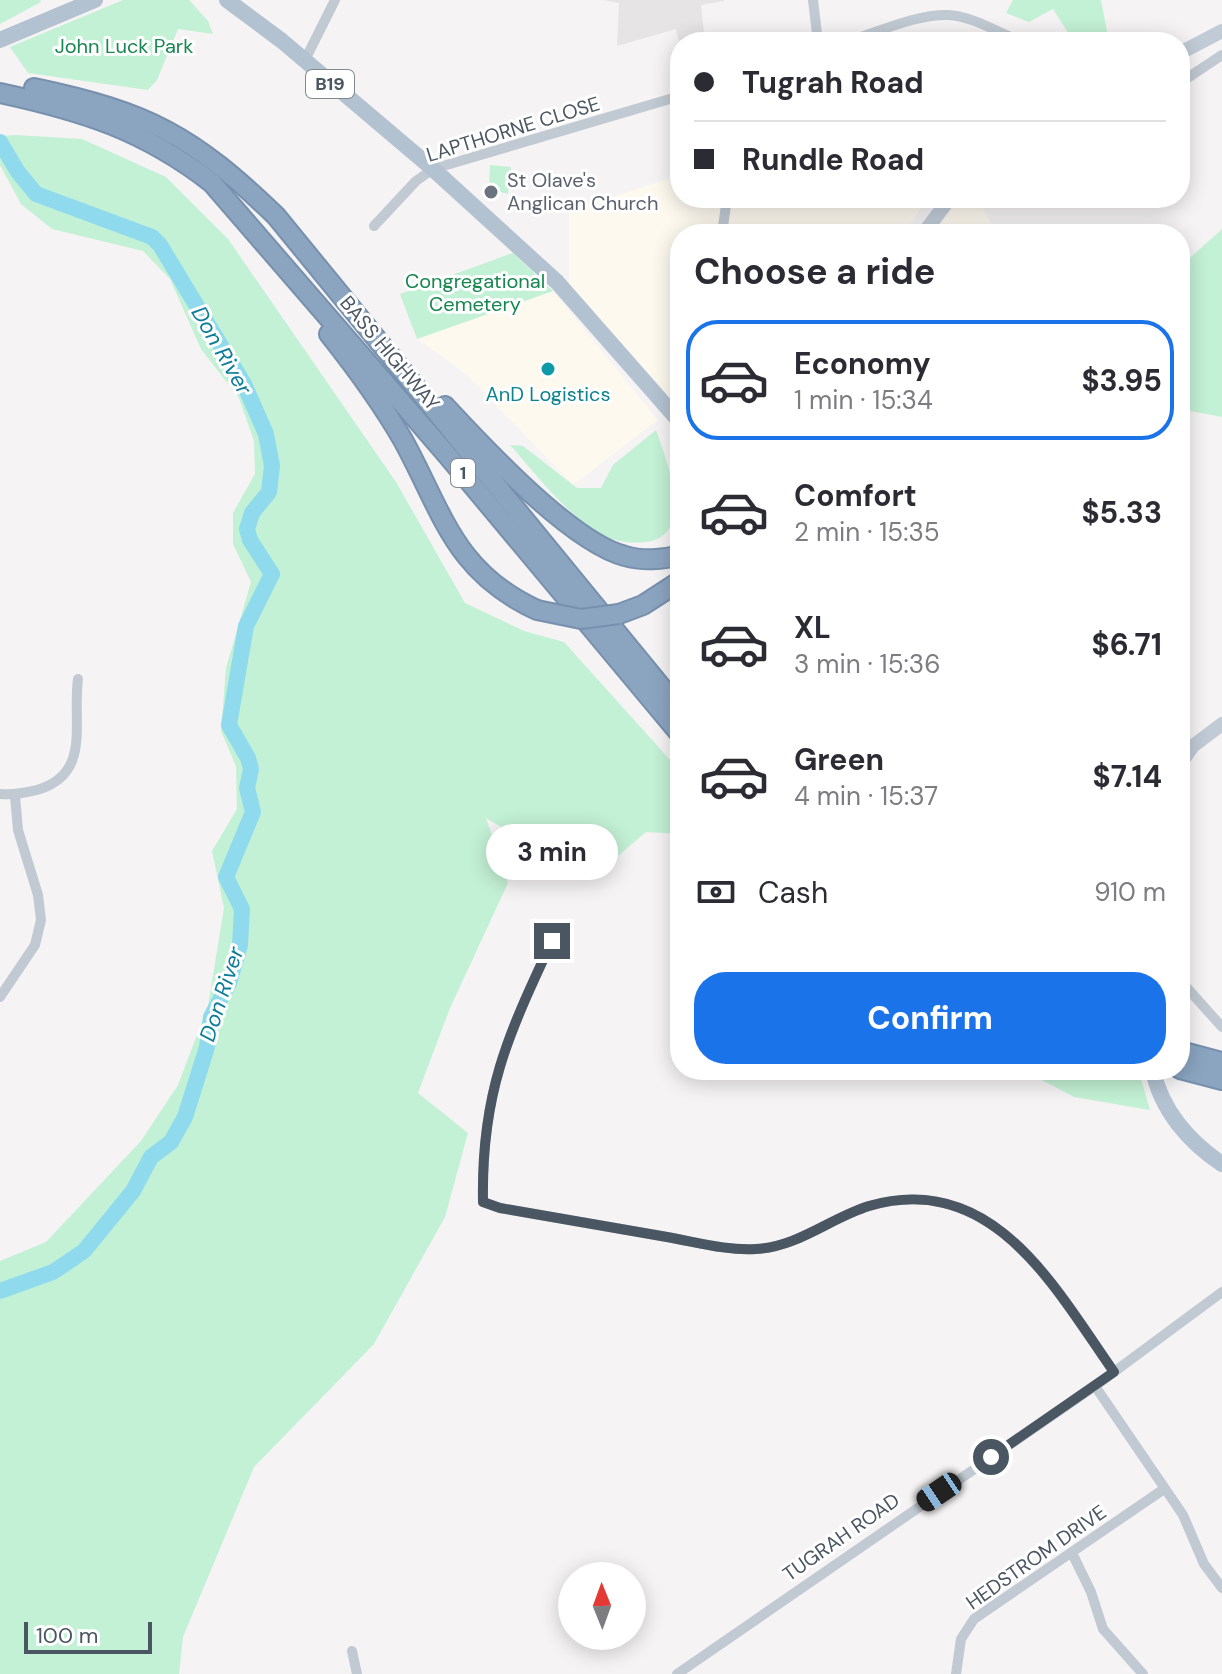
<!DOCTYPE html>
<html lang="en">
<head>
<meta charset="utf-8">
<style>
  :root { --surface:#fff; --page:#f2f2f3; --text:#2b2b33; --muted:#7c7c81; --line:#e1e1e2; --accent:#1a73e8 }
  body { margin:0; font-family:"DM Sans",sans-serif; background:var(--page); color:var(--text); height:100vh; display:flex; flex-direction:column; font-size:30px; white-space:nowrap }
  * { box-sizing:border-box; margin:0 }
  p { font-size:26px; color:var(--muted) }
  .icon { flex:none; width:44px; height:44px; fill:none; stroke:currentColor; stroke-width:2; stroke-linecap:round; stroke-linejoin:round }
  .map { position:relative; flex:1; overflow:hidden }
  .side { position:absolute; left:670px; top:224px; width:520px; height:856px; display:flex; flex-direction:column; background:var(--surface); border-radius:32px; box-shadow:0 4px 20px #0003 }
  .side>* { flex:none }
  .top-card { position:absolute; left:670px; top:32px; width:520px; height:176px; border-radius:32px; box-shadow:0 4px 20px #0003; display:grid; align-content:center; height:176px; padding:0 24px; background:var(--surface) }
  .needle { width:52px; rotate:359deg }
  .buttons { position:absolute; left:558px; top:1562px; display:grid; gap:16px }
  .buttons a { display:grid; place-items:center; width:88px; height:88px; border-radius:50%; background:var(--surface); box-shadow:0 4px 20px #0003; font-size:40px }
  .scale { position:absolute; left:24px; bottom:20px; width:128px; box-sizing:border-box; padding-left:8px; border:4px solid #4a5661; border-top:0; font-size:22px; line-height:28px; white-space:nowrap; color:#4a5661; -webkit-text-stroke:6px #fff; paint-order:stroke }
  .end { position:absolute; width:36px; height:36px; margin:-18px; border:10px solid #4a5661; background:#fff; box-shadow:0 0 0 4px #fff }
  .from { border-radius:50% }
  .bubble { position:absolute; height:56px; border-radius:28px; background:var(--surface); box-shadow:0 4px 20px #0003; font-size:26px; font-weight:700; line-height:56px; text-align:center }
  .car { position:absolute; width:24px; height:48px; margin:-24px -12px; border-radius:10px; box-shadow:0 0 6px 2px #0007; background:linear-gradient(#222 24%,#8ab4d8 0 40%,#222 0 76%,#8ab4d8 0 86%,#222 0) }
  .top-card b { display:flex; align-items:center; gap:28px; height:76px; font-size:30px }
  .top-card b+b { border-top:2px solid var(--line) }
  .top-card i { width:20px; height:20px; background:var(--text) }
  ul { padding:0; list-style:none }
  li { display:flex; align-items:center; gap:24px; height:120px; margin:0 16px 12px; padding:0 8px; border:4px solid transparent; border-radius:32px }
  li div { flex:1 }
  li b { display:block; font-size:30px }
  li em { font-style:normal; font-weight:700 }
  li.current { border-color:var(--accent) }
  li>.icon { width:72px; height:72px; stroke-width:1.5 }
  h2 { padding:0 24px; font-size:36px; line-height:96px }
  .pay { display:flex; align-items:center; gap:20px; height:88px; padding:0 24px; font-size:30px }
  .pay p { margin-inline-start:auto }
  .cta { display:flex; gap:16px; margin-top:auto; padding:16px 24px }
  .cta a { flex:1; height:92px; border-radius:32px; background:var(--accent); color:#fff; font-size:32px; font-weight:700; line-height:92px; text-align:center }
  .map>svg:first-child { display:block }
</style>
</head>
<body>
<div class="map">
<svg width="1222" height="1674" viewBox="0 0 1222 1674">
  <rect width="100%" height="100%" fill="#f5f3f3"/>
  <!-- commercial -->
  <g fill="#fdf9ef">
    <path d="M680 175V198H927L904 234H680V412L569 291V211Z"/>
    <path d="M959 198H977L997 234H934Z"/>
    <path d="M553 291 658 420 573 485 466 374 417 339Z"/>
  </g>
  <!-- education -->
  <path fill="#e6e4e5" d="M603 0H724V1L701 5 705 42H680V47L676 29 617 46 619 3Z"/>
  <!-- green -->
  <g fill="#c3f1d5">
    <path d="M0 0H40L41 2 0 24Z"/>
    <path d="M123 0H189L208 21 213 34 178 29 157 80 148 90 28 73 10 47Z"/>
    <path d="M1013 0H1101L1109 42H1074L1053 9 1029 22 1006 13Z"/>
    <path d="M16 135 82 139 166 177 228 239 396 482 465 603 524 631 564 642 680 771V834L646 832 591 879 486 818 508 883 450 1008 418 1093 468 1133 445 1217 374 1344 254 1467 183 1637 179 1674H0V1261L46 1242 141 1141 178 1085 208 1006 224 908 212 851 237 809 236 766 221 731 226 668 251 582 233 544V513L255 474 254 441 239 398 201 349 170 279 143 251 52 229 21 204 0 165V136Z"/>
    <path d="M490 165 511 167 508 194 489 189Z"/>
    <path d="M1222 229V417L1180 409V267Z"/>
    <path d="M513 253 553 291 417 339 400 294Z"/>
    <path d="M656 430C666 459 697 536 646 542 627 544 610 541 593 529 561 508 536 474 510 445L523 446 577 488H601L613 465Z"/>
    <path d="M1023 1070H1123L1140 1075 1150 1110 1074 1097Z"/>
  </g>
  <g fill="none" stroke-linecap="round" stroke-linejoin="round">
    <!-- river -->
    <path stroke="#90daee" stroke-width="16" d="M0 142 18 172 36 194 152 237 160 245 244 384 266 434 272 466 269 492 252 513 247 529 250 540 272 574 246 626 229 725 248 758 251 769 247 788 253 812 226 877 242 909 240 945 229 983 211 1017 207 1047 185 1117 171 1142 151 1157 133 1191 84 1251 53 1272 0 1291"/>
    <defs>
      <g id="highway">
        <path d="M34 88C148 112 192 135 276 216L680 710"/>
        <path d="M0 93C83 111 144 130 212 183L448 456 680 734"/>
        <path d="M329 334C356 368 381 402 403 440 443 513 454 572 537 610"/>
        <path d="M445 406C484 448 571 542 625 556 642 561 663 560 680 555"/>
        <path d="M619 614 643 605 680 581"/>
        <path d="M1180 1051 1222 1062"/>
        <path d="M1180 1069 1222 1080"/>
      </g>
    </defs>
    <!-- highway casing -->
    <use href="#highway" stroke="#7690ad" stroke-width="22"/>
    <!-- street -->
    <g stroke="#c1cad2" stroke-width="10">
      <path d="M813 0 818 42"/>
      <path d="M845 42C877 33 915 14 948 15 970 16 992 29 1013 38"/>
      <path d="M305 60 335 0"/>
      <path d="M1180 83 1222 55"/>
      <path d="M374 226 416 181 433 169 680 96"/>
      <path d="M722 234 727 198"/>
      <path d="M0 794C14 795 23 793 37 790 92 774 72 723 78 679"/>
      <path d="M552 941C507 1037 481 1093 483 1202L500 1208C555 1218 611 1227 667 1237 696 1242 727 1251 756 1249 798 1247 830 1218 869 1206 993 1170 1055 1288 1114 1372"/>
      <path d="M1180 980 1222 1027"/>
      <path d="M0 997 35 945 41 920 38 895 18 830 15 796"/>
      <path d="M1095 1386 1183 1515 1204 1564 1222 1588"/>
      <path d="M1072 1553 1091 1592 1103 1629 1143 1674"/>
      <path d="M352 1651 357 1674"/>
      <path d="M677 1674 1095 1386 1222 1292"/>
      <path d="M956 1674 961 1639 974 1619 1164 1489"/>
    </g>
    <!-- secondary -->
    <g stroke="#c1cbd6" stroke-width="14">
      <path d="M1180 53 1222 31"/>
      <path d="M923 234 950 198"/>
      <path d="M1180 764 1193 746 1222 724"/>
    </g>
    <!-- primary -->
    <g stroke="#b3c2d1" stroke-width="16">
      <path d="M227 0 282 41 433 169 557 282 680 422"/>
      <path d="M0 40 95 0"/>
      <path d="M1153 1070C1161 1110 1189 1142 1222 1164"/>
    </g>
    <!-- highway -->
    <use href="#highway" stroke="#8ba5c1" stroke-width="18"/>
    <defs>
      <path id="highway-bridge" d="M537 610 581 619 619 614"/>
    </defs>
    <!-- highway-bridge casing -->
    <use href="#highway-bridge" stroke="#7690ad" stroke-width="22" stroke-linecap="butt"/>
    <!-- highway-bridge -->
    <use href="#highway-bridge" stroke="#8ba5c1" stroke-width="18"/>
  </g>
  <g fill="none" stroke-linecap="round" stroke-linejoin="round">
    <!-- route -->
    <path stroke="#4a5661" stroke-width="10" d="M552 941C507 1037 481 1094 483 1202L500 1208C555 1218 611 1227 667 1237 696 1242 727 1251 756 1249 798 1247 830 1218 869 1206 993 1170 1055 1288 1114 1372L991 1457"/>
  </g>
  <!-- markers -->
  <circle fill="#6b7280" stroke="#fff" stroke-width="3" cx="491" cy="192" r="8"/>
  <circle fill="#0f9aa8" stroke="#fff" stroke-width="3" cx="548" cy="369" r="8"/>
  <g text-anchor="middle" stroke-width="6" stroke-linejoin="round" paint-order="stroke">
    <!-- shield labels -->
    <g fill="#fff" stroke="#808990" stroke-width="2">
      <rect x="306" y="70" width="48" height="28" rx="6"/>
      <rect x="451" y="459" width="24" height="28" rx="6"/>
    </g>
    <g font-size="18" font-weight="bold" fill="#4a5661">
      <text x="330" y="90">B19</text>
      <text x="463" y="479">1</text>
    </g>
    <!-- park labels -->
    <g font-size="20" fill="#17864f" stroke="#fff">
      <text x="124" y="53">John Luck Park</text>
      <text x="475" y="288">Congregational<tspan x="475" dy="23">Cemetery</tspan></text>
    </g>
    <!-- street labels -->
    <g font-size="20" fill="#4a5661" stroke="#fff">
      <text transform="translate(513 129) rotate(-17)" y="7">LAPTHORNE CLOSE</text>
      <text transform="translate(390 353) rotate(50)" y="7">BASS HIGHWAY</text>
      <text transform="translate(841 1537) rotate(-35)" y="7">TUGRAH ROAD</text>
      <text transform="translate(1036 1557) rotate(-35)" y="7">HEDSTROM DRIVE</text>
    </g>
    <!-- worship labels -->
    <g font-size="20" fill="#5b616d" stroke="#fff" text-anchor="start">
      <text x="507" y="187">St Olave's<tspan x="507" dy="23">Anglican Church</tspan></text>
    </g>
    <!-- culture labels -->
    <g font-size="20" fill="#0d838f" stroke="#fff">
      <text x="548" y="401">AnD Logistics</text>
    </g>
    <!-- water labels -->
    <g font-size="22" font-style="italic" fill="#0c7c9b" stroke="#fff">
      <text transform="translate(222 350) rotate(60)" y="8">Don River</text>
      <text transform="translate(221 994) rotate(-72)" y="8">Don River</text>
    </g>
  </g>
</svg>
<div class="buttons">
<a><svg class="needle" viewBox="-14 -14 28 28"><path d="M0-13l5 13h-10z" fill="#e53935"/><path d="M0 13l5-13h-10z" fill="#7c7c81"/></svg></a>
</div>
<div class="scale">100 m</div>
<i class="end from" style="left:991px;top:1457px"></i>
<i class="end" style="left:552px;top:941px"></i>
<div class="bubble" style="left:486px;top:824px;width:132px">3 min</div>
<i class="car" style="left:939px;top:1492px;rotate:236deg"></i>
<div class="top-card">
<b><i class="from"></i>Tugrah Road</b>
<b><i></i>Rundle Road</b>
</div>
<section class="side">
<h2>Choose a ride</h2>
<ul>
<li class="current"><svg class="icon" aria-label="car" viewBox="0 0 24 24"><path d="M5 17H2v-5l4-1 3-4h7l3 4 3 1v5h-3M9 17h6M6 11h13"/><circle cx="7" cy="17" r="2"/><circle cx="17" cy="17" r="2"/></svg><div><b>Economy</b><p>1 min · 15:34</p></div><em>$3.95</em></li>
<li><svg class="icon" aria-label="car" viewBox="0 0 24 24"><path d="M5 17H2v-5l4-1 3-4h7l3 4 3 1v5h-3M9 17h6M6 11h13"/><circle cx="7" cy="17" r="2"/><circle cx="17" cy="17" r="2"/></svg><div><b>Comfort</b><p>2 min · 15:35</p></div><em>$5.33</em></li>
<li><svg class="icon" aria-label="car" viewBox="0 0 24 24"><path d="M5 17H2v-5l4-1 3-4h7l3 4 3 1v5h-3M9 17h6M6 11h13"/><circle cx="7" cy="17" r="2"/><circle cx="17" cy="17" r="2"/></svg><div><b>XL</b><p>3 min · 15:36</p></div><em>$6.71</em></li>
<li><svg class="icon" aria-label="car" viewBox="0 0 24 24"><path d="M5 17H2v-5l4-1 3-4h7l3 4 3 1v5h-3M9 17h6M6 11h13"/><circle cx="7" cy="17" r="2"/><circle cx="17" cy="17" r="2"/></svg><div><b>Green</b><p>4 min · 15:37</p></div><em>$7.14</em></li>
</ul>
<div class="pay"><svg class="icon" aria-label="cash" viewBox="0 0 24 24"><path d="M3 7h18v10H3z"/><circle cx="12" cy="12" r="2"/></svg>Cash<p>910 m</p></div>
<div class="cta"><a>Confirm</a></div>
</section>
</div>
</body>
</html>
